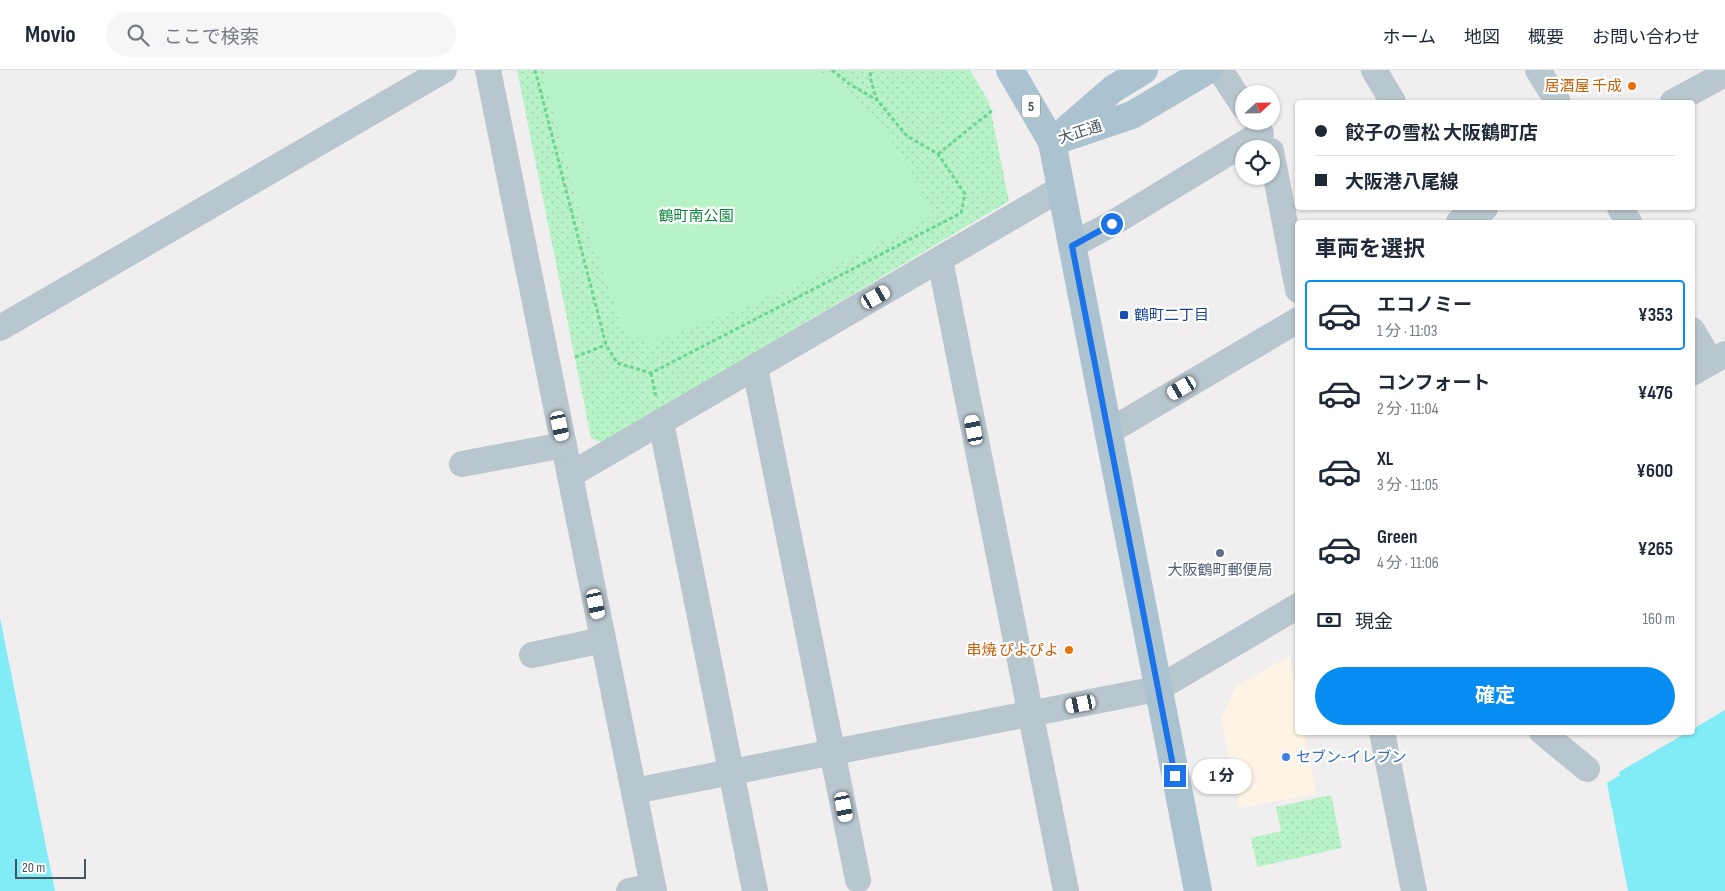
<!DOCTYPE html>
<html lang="ja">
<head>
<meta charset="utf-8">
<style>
  :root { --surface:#fff; --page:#f6f6f7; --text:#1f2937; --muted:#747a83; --line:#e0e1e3; --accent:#078df2 }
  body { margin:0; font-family:"Sofia Sans Condensed","Noto Sans JP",sans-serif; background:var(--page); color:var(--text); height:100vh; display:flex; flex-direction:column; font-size:19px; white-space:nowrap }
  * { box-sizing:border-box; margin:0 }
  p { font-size:16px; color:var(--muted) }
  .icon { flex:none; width:28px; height:28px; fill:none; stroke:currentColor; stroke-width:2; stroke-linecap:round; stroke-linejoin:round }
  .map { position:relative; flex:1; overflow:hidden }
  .details { position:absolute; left:1295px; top:150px; width:400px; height:515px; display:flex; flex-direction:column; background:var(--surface); border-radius:5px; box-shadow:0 1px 4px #0004 }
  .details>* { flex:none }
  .banner { position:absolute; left:1295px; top:30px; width:400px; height:110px; border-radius:5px; box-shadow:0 1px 4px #0004; display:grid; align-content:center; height:110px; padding:0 20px; background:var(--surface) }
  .needle { width:32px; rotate:68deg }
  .buttons { position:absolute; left:1235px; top:15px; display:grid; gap:10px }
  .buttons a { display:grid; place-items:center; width:45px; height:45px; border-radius:50%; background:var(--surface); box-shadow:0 1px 4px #0004; font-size:25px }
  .scale { position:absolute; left:15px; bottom:12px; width:71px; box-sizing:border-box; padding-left:5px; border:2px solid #45555e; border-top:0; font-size:14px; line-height:18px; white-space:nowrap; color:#45555e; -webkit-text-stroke:4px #fff; paint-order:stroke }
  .end { position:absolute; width:22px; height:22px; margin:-11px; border:6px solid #1a73e8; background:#fff; box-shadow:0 0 0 2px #fff }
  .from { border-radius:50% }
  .bubble { position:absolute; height:35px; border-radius:18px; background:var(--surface); box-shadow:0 1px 4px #0004; font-size:16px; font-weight:700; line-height:35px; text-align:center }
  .car { position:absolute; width:15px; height:30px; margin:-15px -8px; border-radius:6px; box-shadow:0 0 4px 1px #0007; background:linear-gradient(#fff 24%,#345 0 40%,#fff 0 76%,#345 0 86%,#fff 0) }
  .banner b { display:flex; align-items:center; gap:18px; height:48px; font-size:19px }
  .banner b+b { border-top:1px solid var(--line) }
  .banner i { width:12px; height:12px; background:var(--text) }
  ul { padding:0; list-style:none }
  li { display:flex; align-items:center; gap:15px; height:70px; margin:0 10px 8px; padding:0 10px; border:2px solid transparent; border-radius:5px }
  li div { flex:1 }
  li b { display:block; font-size:19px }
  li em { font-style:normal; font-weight:700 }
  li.current { border-color:var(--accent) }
  li>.icon { width:45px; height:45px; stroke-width:1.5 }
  h2 { padding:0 20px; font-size:22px; line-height:60px }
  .pay { display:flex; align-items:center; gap:12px; height:55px; padding:0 20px; font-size:19px }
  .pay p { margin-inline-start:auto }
  .primary-button { display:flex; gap:10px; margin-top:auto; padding:10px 20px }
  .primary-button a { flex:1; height:58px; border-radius:30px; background:var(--accent); color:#fff; font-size:20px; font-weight:700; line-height:58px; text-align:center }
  header { display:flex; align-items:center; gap:30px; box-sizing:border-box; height:70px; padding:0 25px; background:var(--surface); border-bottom:1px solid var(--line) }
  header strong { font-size:24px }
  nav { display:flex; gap:28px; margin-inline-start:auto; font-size:18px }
  .search { width:350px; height:45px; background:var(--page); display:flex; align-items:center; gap:12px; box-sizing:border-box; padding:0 18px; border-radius:28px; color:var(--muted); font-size:19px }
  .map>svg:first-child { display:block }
</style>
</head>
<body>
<header>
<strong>Movio</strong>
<div class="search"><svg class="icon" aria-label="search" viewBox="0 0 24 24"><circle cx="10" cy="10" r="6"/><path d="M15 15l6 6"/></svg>ここで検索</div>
<nav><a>ホーム</a><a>地図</a><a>概要</a><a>お問い合わせ</a></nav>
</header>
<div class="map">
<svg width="1725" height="821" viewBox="0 0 1725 821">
  <defs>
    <pattern id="park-dots" width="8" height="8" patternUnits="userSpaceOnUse" patternTransform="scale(1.25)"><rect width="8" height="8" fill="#b8f3c7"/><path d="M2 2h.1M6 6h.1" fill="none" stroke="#a0d2ad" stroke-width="1.8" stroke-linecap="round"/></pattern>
  </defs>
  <rect width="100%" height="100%" fill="#f1eeef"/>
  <!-- commercial -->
  <path fill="#fef4e6" d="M1290 586 1297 626 1298 662 1304 663 1316 724 1240 738 1221 649 1236 616Z"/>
  <!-- park -->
  <g fill="url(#park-dots)">
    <path d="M517 0H970L989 32 1009 131 603 373 591 368Z"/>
    <path d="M1331 725 1342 778 1257 797 1251 768 1281 761 1276 737Z"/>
  </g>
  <!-- pitch -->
  <path fill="#b8f3c7" d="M543 0H818C876 38 903 84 933 145L787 220 650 274 625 262 576 128Z"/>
  <!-- water -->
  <g fill="#81ecf5">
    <path d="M0 548 55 821H0Z"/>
    <path d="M1725 640V821H1628L1607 713 1620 705 1619 702 1686 663 1692 662 1693 659Z"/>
  </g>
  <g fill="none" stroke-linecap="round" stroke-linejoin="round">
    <!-- path -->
    <g stroke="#6dd594" stroke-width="3" stroke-dasharray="4 2.5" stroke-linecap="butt">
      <path d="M535 0 606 275 617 293 651 303 961 143 965 124 938 84 907 66 877 30 871 11 870 0"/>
      <path d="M832 0 851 15 877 30"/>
      <path d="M938 84 994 39"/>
      <path d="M575 287 606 275"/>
      <path d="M651 303 656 327"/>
    </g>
    <!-- minor -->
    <g stroke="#b8c6cd" stroke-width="26">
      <path d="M488 0 654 821"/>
      <path d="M1220 0 1244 37"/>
      <path d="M1374 0 1393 32"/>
      <path d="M1538 0 1558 32"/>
      <path d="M1673 32 1725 4"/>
      <path d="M1271 81 1298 220"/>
      <path d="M1620 138 1629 152"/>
      <path d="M1459 152 1485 138"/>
      <path d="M1071 176 1113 153 1261 63"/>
      <path d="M940 190 1066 821"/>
      <path d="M0 258 444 0"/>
      <path d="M1692 260 1711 292"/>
      <path d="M755 298 858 810"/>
      <path d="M1692 303 1725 284"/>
      <path d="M661 352 755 821"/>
      <path d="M1108 362 1298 250"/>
      <path d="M462 394 564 375"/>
      <path d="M570 405 1060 119"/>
      <path d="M532 585 603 570"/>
      <path d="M1382 662 1414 821"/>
      <path d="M1542 662 1587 699"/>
      <path d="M634 721 1157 619 1298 536"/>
      <path d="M629 821 653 816"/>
    </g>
    <!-- major -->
    <g stroke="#abc3d0" stroke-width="28">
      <path d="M1010 0 1052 72 1198 821"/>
      <path d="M1060 65 1113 19 1144 0"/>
      <path d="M1052 72 1132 45 1208 0"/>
    </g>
  </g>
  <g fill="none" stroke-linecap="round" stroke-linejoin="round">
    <!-- route -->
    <path stroke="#1a73e8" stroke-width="6" d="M1112 154 1072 176 1175 706"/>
  </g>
  <!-- markers -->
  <g fill="#e8710a" stroke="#fff" stroke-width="2">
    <circle cx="1632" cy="16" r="5"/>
    <circle cx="1069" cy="580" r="5"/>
  </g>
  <rect fill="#1a4fb4" stroke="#fff" stroke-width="2" x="1119" y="240" width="10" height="10" rx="2.5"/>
  <circle fill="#5c6f8a" stroke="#fff" stroke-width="2" cx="1220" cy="483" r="5"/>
  <circle fill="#3f7fe0" stroke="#fff" stroke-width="2" cx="1286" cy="687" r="5"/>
  <g text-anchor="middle" stroke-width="4.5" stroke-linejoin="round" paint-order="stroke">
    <!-- shield labels -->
    <rect fill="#fff" stroke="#7d888e" stroke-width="1" x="1022" y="24.5" width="18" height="23" rx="4"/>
    <g font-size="14" font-weight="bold" fill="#45555e">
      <text x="1031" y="41">5</text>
    </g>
    <!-- food labels -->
    <g font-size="15" fill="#c56008" stroke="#fff" text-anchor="end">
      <text x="1622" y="21">居酒屋 千成</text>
      <text x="1059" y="585">串焼 ぴよぴよ</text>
    </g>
    <!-- street labels -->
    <g font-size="15" fill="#45555e" stroke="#fff">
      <text transform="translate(1080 62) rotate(-18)" y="5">大正通</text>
    </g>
    <!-- park labels -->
    <g font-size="15" fill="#0e873a" stroke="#fff">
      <text x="696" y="151">鶴町南公園</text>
    </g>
    <!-- transit labels -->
    <g font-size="15" fill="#164399" stroke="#fff" text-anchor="start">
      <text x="1134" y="250">鶴町二丁目</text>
    </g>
    <!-- service labels -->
    <g font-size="15" fill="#4e5e75" stroke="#fff">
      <text x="1220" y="505">大阪鶴町郵便局</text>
    </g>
    <!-- shop labels -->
    <g font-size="15" fill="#366cbe" stroke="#fff" text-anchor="start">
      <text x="1296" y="692">セブン-イレブン</text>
    </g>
  </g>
</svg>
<div class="buttons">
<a><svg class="needle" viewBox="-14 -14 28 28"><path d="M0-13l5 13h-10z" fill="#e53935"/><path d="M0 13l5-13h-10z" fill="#747a83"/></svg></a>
<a><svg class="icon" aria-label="locate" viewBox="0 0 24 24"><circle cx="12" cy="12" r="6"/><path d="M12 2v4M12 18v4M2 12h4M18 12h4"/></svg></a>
</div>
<div class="scale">20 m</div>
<i class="end from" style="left:1112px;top:154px"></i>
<i class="end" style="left:1175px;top:706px"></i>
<div class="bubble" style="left:1192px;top:689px;width:60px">1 分</div>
<i class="car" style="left:876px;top:227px;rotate:60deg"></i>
<i class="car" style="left:1182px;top:318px;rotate:240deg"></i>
<i class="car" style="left:560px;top:356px;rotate:168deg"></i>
<i class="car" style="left:974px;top:360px;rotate:349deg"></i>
<i class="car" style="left:596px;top:534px;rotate:168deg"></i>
<i class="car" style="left:1081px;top:634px;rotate:259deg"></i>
<i class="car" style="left:844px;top:737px;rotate:169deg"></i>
<div class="banner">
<b><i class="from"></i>餃子の雪松 大阪鶴町店</b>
<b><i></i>大阪港八尾線</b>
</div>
<section class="details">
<h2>車両を選択</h2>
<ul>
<li class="current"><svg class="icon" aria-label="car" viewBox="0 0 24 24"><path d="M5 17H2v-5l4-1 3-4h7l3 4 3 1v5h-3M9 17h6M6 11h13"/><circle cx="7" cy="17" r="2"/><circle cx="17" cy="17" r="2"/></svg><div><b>エコノミー</b><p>1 分 · 11:03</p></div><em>¥353</em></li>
<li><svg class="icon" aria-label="car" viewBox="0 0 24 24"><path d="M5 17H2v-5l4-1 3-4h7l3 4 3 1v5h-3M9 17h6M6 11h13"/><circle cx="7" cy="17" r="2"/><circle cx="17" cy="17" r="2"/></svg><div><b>コンフォート</b><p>2 分 · 11:04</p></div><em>¥476</em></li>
<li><svg class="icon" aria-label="car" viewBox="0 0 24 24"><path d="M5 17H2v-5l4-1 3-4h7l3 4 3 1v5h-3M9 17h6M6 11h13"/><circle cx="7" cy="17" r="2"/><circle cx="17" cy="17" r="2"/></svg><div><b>XL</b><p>3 分 · 11:05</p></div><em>¥600</em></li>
<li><svg class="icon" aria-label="car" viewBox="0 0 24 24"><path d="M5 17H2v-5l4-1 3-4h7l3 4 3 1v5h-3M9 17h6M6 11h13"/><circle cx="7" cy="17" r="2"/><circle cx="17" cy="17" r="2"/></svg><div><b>Green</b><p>4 分 · 11:06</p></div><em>¥265</em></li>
</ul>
<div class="pay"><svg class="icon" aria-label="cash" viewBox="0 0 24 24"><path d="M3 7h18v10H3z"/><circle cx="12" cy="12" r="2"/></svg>現金<p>160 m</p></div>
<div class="primary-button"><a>確定</a></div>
</section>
</div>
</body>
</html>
